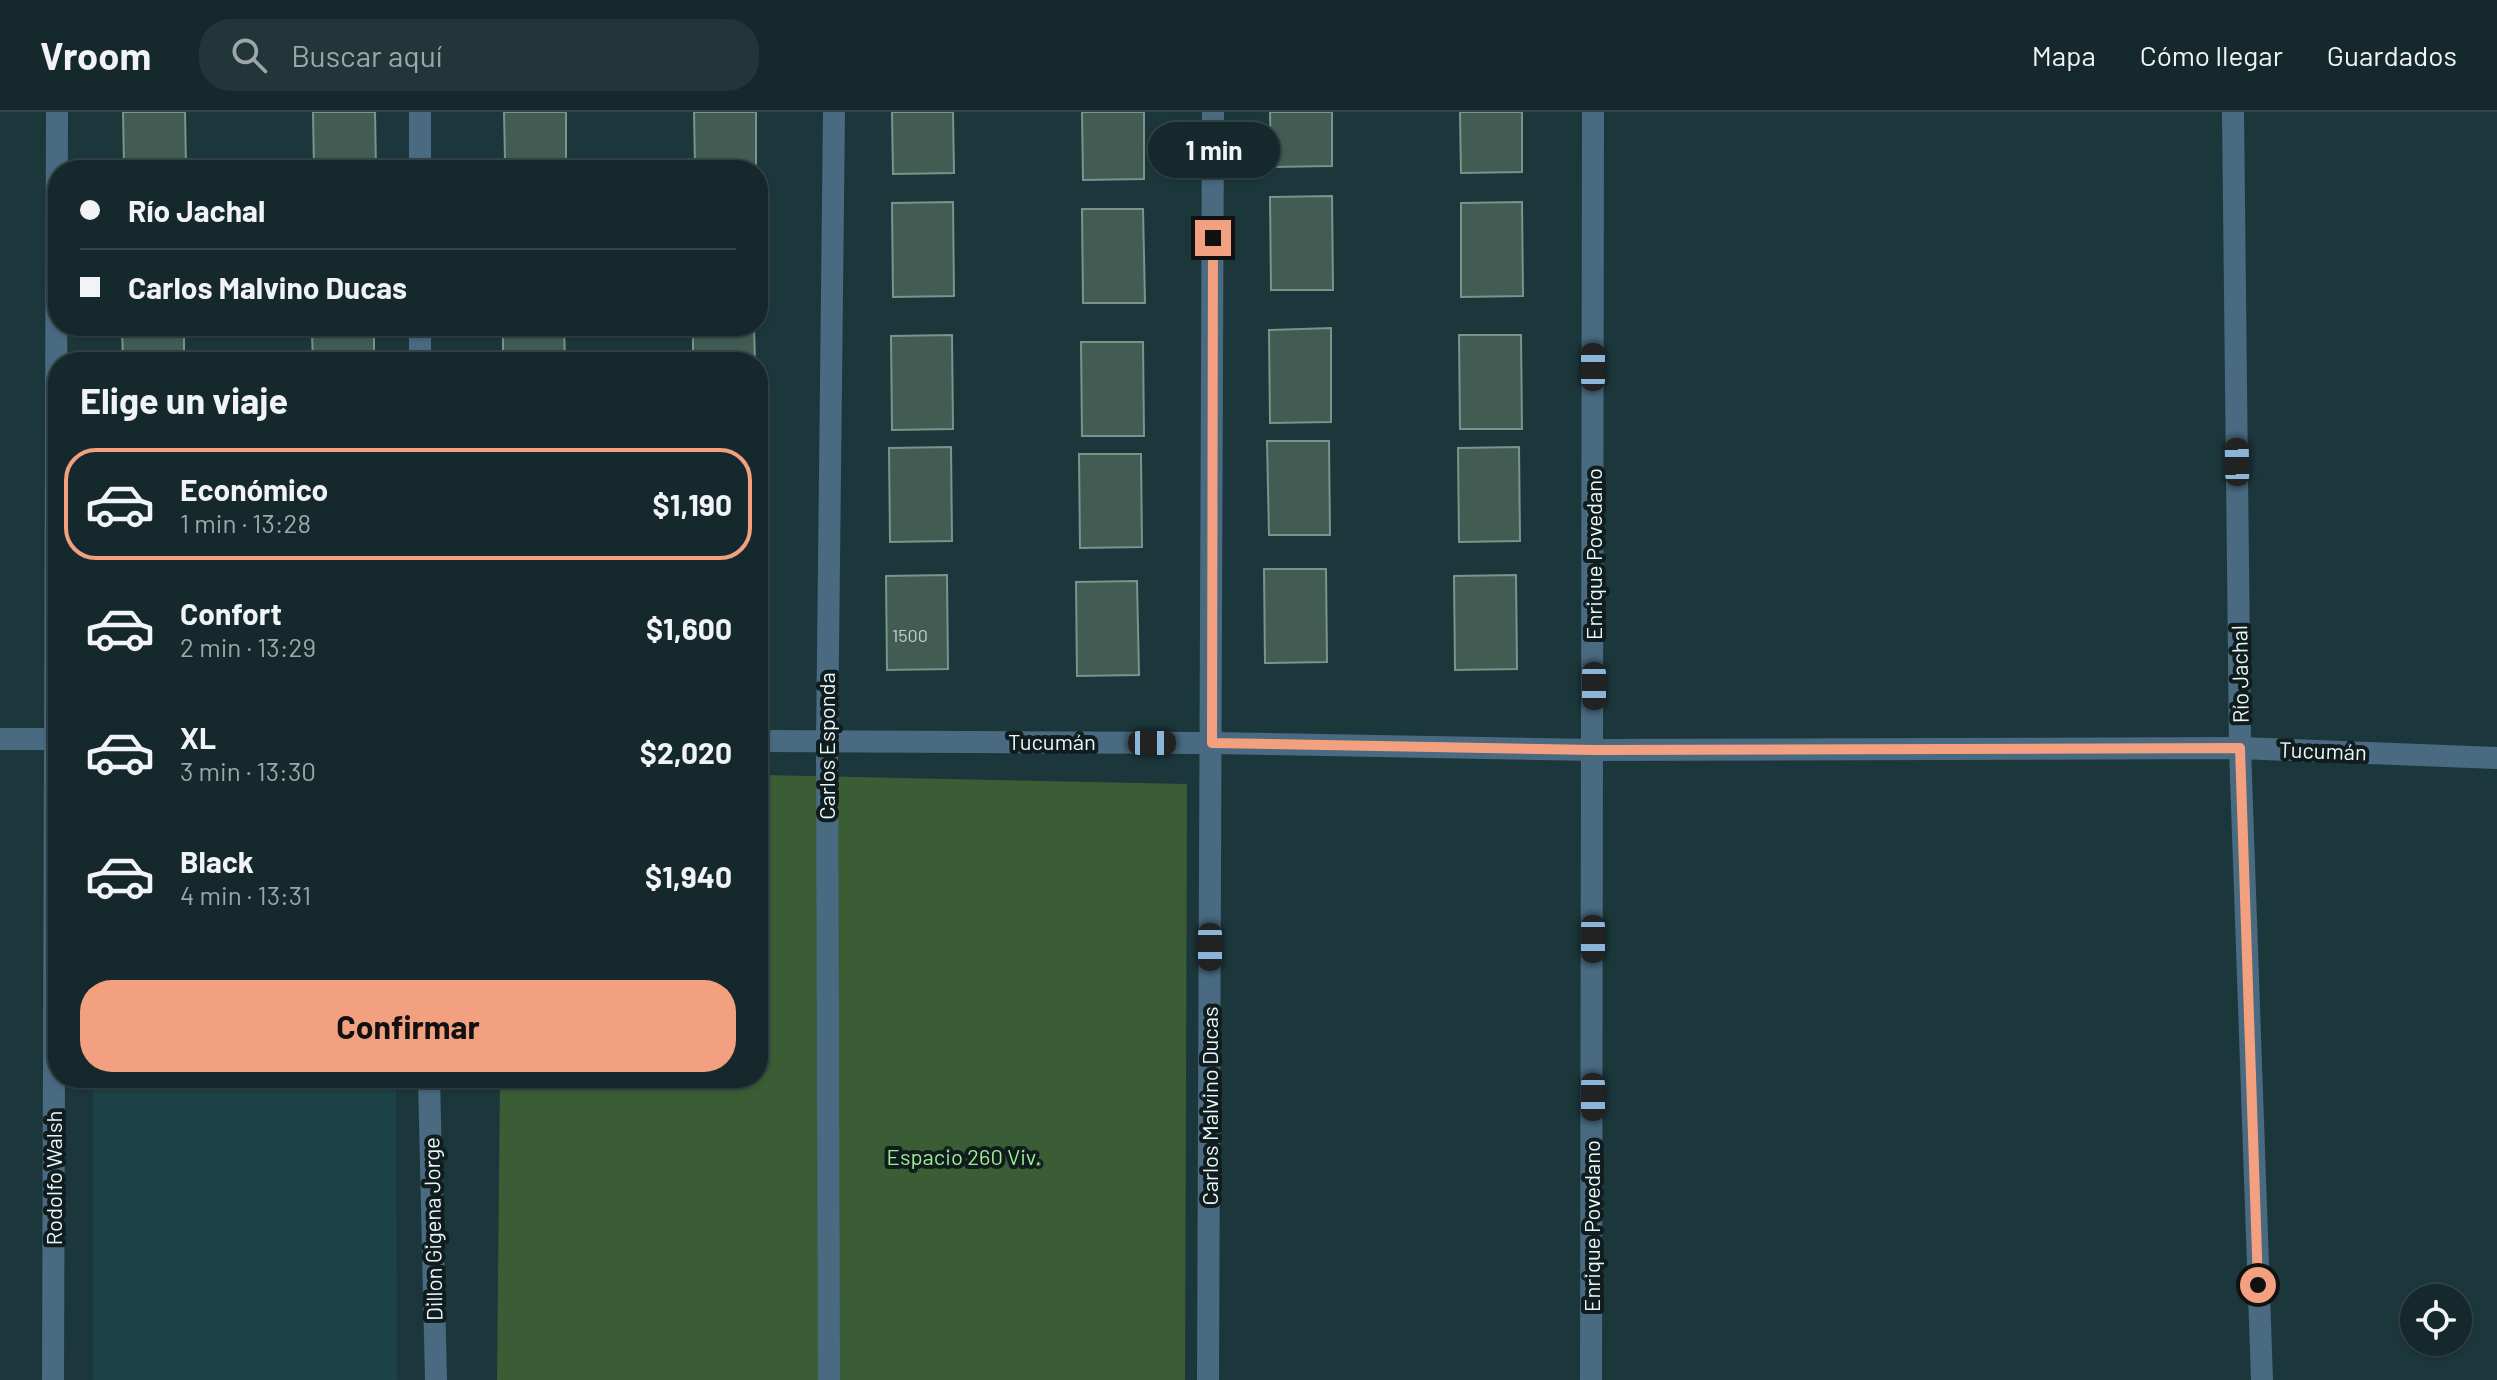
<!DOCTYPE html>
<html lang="es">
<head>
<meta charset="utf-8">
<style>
  :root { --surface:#15292c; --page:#223538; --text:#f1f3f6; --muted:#9da6a9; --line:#344548; --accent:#f2a080 }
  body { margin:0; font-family:Barlow,sans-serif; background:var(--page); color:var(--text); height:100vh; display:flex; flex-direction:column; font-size:30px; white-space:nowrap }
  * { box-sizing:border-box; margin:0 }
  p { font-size:26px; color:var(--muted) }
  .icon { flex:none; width:44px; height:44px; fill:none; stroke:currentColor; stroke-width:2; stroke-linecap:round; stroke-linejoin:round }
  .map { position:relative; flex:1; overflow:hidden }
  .sheet { position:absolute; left:48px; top:240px; width:720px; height:736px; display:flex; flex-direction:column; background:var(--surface); border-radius:32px; box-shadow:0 2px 6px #0004,0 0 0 2px var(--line) }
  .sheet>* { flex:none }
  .top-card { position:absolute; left:48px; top:48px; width:720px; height:176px; border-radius:32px; box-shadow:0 2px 6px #0004,0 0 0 2px var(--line); display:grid; align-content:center; height:176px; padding:0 32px; background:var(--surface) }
  .fabs { position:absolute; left:2400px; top:1172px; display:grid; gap:16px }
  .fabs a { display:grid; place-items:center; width:72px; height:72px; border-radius:50%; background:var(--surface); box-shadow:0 2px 6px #0004,0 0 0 2px var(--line); font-size:40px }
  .end { position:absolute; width:36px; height:36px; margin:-18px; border:10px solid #f2a080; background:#111; box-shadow:0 0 0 4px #111 }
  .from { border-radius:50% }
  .bubble { position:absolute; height:56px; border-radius:28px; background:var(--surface); box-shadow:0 2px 6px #0004,0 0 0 2px var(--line); font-size:26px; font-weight:700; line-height:56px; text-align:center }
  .car { position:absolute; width:24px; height:48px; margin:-24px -12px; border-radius:10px; box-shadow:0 0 6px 2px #0007; background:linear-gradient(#222 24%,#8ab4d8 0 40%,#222 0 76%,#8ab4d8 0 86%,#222 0) }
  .top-card b { display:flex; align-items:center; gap:28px; height:76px; font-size:30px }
  .top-card b+b { border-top:2px solid var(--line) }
  .top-card i { width:20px; height:20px; background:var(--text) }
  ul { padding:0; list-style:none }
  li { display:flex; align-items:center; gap:24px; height:112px; margin:0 16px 12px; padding:0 16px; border:4px solid transparent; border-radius:32px }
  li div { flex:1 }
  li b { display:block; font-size:30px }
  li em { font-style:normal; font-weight:700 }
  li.active { border-color:var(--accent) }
  li>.icon { width:72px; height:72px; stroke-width:1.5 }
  h2 { padding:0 32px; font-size:36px; line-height:96px }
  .primary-button { display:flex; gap:16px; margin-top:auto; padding:16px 32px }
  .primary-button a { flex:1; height:92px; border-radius:32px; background:var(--accent); color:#111; font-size:32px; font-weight:700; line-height:92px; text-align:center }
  header { display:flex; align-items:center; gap:48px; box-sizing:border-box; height:112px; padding:0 40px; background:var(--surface); border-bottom:2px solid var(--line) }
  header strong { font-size:38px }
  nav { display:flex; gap:44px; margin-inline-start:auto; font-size:28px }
  .search { width:560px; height:72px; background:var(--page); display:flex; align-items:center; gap:20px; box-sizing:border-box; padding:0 28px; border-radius:32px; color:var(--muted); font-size:30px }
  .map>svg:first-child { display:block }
</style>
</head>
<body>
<header>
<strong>Vroom</strong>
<div class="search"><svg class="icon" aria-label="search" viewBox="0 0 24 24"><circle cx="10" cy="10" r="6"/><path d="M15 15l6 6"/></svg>Buscar aquí</div>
<nav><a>Mapa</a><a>Cómo llegar</a><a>Guardados</a></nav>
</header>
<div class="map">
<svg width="2497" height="1268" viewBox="0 0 2497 1268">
  <rect width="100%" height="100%" fill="#1c373b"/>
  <!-- built -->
  <path fill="#1c4247" d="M93 966H396L397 1268H93Z"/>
  <!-- green -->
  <path fill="#3a5d35" d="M758 663 1187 672 1185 1268H497L500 966H758Z"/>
  <!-- building -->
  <g fill="#425c54" stroke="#78948b" stroke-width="2">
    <path d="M123 0H185L186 53H124Z"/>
    <path d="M313 0H375L376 58H314Z"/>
    <path d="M504 0H566V47H505Z"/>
    <path d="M694 0H756V54H695Z"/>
    <path d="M892 0H953L954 61 893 62Z"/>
    <path d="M1082 0H1144V67L1083 68Z"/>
    <path d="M1270 0H1332V54L1271 55Z"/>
    <path d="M1460 0H1522V60L1461 61Z"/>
    <path d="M1332 84 1333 178H1271L1270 85Z"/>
    <path d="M953 90 954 184 893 185 892 91Z"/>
    <path d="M1522 90 1523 184 1461 185V91Z"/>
    <path d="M1082 97H1143L1145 191H1083Z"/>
    <path d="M503 214H564L565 250H503Z"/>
    <path d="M122 216H184V250H123Z"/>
    <path d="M754 216 755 250H693V217Z"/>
    <path d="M1331 216V310L1270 311 1269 218Z"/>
    <path d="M374 221V250H313L312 222Z"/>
    <path d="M952 223 953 317 892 318 891 224Z"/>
    <path d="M1459 223H1521L1522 317H1460Z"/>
    <path d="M1081 230H1143L1144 324H1082Z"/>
    <path d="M1267 329H1329L1330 423H1269Z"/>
    <path d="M951 335 952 429 890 430 889 336Z"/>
    <path d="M1519 335 1520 429 1459 430 1458 336Z"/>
    <path d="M1079 342H1141L1142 435 1080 436Z"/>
    <path d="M1264 457H1326L1327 550 1265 551Z"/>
    <path d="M947 463 948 557 887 558 886 464Z"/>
    <path d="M1516 463 1517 557 1455 558 1454 464Z"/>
    <path d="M1137 469 1139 563 1077 564 1076 470Z"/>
  </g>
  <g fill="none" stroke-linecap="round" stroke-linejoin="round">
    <!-- minor -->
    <g stroke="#496a81" stroke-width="22">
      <path d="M420 0V58"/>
      <path d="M2233 0 2240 636 2262 1268"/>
      <path d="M420 214V250"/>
      <path d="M0 627H58"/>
      <path d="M758 629 1212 631 1594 638 2240 636 2497 646"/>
      <path d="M429 966 436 1268"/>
      <path d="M53 1268 57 0"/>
      <path d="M829 1268 827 630 834 0"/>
      <path d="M1208 1268 1213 0"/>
      <path d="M1591 1268 1593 0"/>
    </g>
  </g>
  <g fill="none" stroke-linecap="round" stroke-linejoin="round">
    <!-- route -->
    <path stroke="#f2a080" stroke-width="10" d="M1213 126 1212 631 1594 638 2240 636 2258 1173"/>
  </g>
  <g text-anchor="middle" stroke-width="8" stroke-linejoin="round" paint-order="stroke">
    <!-- number labels -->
    <g font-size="18" fill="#bed0d0">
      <text x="910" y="530">1500</text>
    </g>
    <!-- street labels -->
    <g font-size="22" fill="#e8f7fa" stroke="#101c1e">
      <text transform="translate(1594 442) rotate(-90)" y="8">Enrique Povedano</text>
      <text transform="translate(2240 562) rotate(-91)" y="8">Río Jachal</text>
      <text x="1052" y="638">Tucumán</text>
      <text transform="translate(827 634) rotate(-90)" y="8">Carlos Esponda</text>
      <text transform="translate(2323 639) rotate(2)" y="8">Tucumán</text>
      <text transform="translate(1210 994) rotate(-90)" y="8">Carlos Malvino Ducas</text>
      <text transform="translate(54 1066) rotate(-90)" y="8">Rodolfo Walsh</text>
      <text transform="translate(1592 1114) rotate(-90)" y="8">Enrique Povedano</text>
      <text transform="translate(433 1117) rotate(-91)" y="8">Dillon Gigena Jorge</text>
    </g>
    <!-- park labels -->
    <g font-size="22" fill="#9cee90" stroke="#101c1e">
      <text x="964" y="1053">Espacio 260 Viv.</text>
    </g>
  </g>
</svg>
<div class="fabs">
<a><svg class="icon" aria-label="locate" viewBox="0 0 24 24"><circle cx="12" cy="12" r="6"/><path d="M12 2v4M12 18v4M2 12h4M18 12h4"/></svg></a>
</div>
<i class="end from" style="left:2258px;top:1173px"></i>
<i class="end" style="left:1213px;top:126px"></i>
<div class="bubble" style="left:1148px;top:10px;width:132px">1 min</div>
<i class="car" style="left:1593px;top:255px;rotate:0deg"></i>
<i class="car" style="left:2237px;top:350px;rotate:359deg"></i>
<i class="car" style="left:1594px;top:574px;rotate:180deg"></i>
<i class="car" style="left:1152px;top:631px;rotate:90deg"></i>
<i class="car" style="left:1593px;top:827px;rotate:180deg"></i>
<i class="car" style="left:1210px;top:835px;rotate:180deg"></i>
<i class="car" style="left:1593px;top:985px;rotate:180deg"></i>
<div class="top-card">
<b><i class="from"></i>Río Jachal</b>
<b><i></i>Carlos Malvino Ducas</b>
</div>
<section class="sheet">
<h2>Elige un viaje</h2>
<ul>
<li class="active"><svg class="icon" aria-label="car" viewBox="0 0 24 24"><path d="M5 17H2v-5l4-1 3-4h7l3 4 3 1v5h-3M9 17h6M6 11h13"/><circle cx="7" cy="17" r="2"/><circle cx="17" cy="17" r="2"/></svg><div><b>Económico</b><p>1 min · 13:28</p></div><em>$1,190</em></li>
<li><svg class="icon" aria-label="car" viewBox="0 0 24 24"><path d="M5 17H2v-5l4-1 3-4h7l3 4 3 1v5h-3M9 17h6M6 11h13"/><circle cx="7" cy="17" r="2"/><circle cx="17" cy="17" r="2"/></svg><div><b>Confort</b><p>2 min · 13:29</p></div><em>$1,600</em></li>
<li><svg class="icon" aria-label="car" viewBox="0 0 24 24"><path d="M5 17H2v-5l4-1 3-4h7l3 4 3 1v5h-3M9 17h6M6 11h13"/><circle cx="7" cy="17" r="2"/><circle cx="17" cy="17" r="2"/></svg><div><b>XL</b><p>3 min · 13:30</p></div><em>$2,020</em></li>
<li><svg class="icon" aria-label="car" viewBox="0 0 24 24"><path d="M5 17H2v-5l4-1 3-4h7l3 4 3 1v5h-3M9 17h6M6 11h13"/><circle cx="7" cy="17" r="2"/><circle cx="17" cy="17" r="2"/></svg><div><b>Black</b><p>4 min · 13:31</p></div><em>$1,940</em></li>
</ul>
<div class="primary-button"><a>Confirmar</a></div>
</section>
</div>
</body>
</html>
